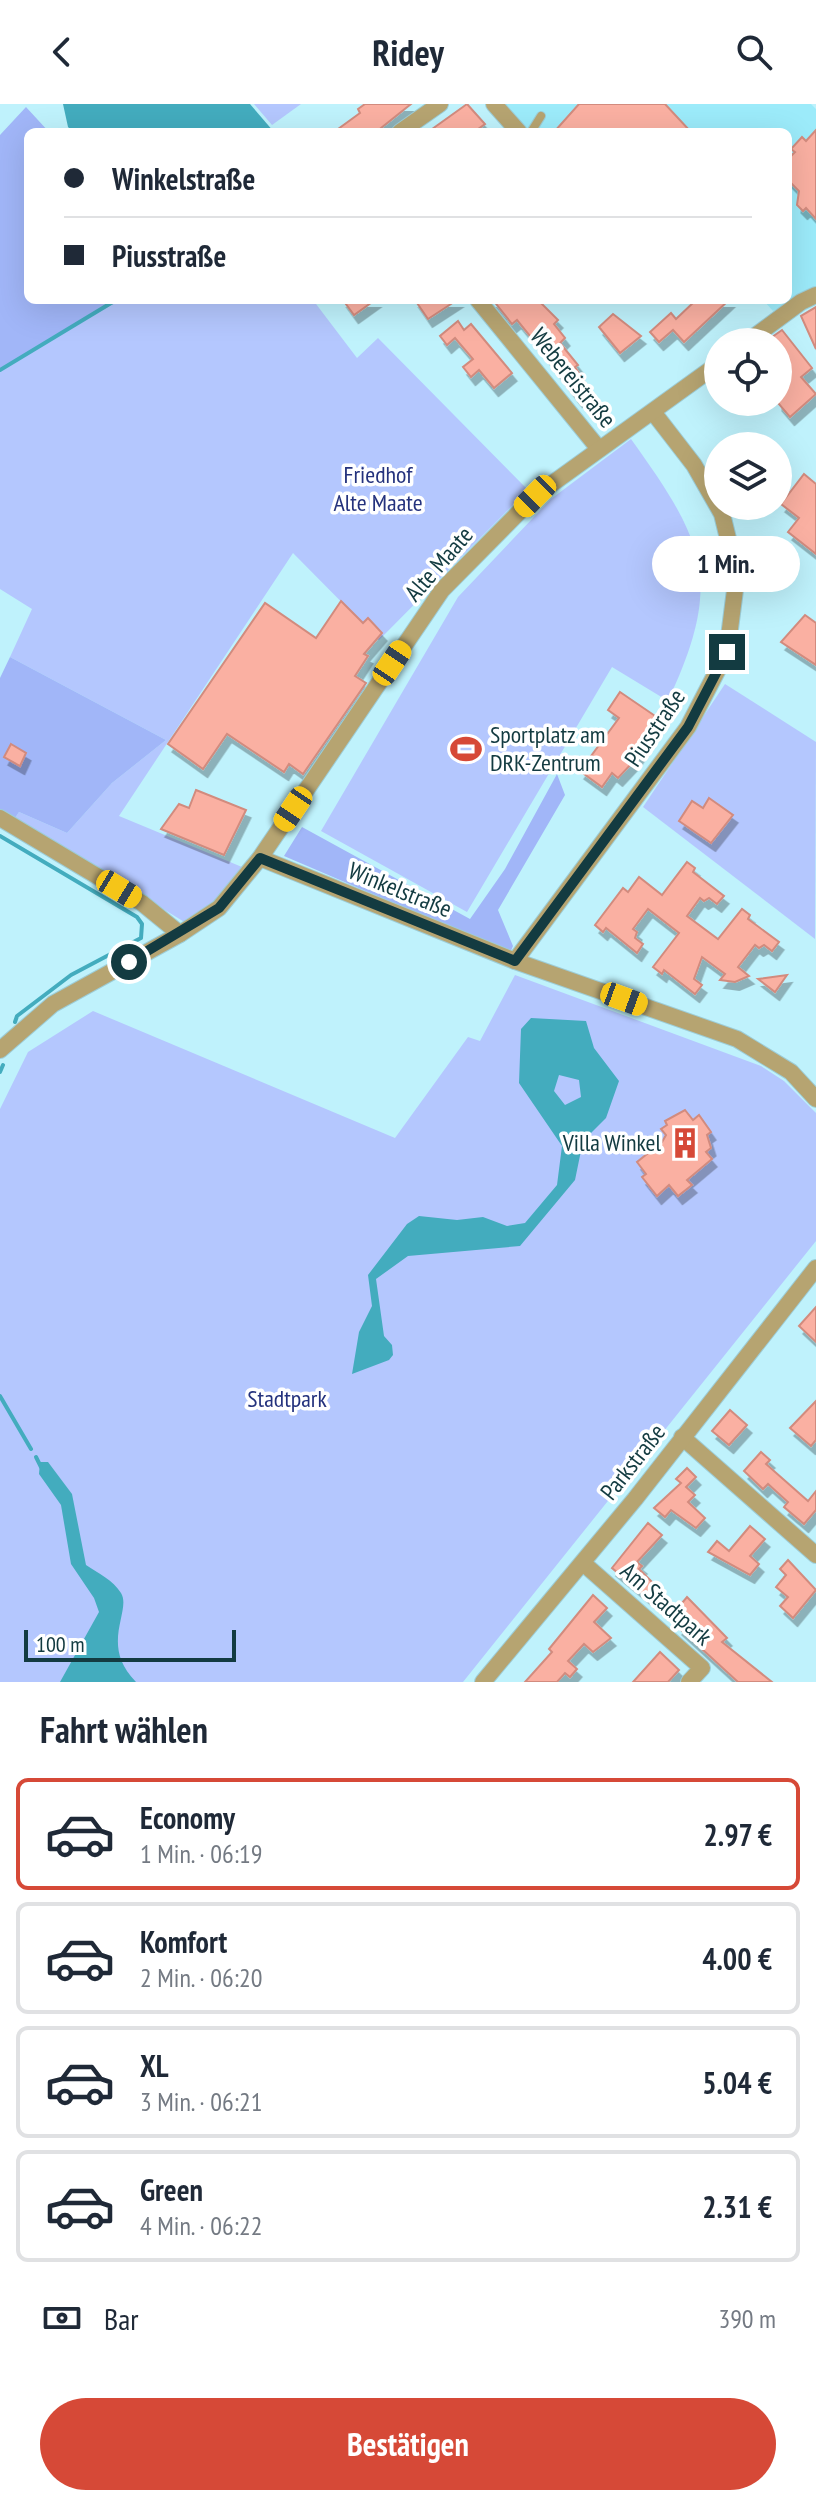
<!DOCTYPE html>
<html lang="de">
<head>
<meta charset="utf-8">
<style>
  :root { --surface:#fff; --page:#f6f6f7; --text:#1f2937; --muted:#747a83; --line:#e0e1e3; --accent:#d64937 }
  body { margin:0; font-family:"PT Sans Narrow",sans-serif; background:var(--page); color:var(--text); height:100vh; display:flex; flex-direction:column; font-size:30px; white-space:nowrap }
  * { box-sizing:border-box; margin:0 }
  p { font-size:26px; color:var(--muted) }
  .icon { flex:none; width:44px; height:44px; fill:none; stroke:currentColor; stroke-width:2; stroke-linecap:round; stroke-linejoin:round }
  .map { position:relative; height:1578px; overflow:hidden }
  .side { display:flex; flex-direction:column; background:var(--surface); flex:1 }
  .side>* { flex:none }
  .guide { position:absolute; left:24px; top:24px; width:768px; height:176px; border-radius:12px; box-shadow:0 8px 32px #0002; display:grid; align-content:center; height:176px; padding:0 40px; background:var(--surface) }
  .controls { position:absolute; left:704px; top:224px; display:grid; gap:16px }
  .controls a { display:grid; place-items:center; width:88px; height:88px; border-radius:50%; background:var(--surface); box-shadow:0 8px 32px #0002; font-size:40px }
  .scale { position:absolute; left:24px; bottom:20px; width:212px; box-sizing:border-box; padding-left:8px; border:4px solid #133b41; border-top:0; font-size:22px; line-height:28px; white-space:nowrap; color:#133b41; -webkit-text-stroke:6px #fff; paint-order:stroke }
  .end { position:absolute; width:36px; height:36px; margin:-18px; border:10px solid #133b41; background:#fff; box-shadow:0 0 0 4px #fff }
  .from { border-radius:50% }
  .bubble { position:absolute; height:56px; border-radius:28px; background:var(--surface); box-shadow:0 8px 32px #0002; font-size:26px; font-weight:800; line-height:56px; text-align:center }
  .car { position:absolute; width:24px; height:48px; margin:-24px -12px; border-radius:10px; box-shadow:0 0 6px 2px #0007; background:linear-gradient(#f5c518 24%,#345 0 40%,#f5c518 0 76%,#345 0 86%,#f5c518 0) }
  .guide b { display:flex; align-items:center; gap:28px; height:76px; font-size:30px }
  .guide b+b { border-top:2px solid var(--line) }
  .guide i { width:20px; height:20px; background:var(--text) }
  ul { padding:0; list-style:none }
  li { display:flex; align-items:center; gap:24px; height:112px; margin:0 16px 12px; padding:0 24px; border:4px solid var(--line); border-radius:12px }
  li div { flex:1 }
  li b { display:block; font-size:30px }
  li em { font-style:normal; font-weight:800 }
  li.active { border-color:var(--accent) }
  li>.icon { width:72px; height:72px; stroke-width:1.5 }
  h2 { padding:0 40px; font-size:36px; line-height:96px }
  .pay { display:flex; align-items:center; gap:20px; height:88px; padding:0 40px; font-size:30px }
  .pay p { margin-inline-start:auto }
  .primary-button { display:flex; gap:16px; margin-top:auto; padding:16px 40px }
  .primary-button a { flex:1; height:92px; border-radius:48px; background:var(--accent); color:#fff; font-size:32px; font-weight:800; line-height:92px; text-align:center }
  header { display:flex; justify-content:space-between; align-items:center; height:104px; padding:0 40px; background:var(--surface); font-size:36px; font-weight:800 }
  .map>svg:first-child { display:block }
</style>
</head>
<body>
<header><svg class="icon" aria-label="back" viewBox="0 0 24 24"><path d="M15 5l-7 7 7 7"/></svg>Ridey<svg class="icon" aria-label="search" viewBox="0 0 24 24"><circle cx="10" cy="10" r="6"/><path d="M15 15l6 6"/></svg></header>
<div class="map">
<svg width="816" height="1578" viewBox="0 0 816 1578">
  <defs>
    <filter id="shadow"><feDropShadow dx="4.5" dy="8" stdDeviation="0" flood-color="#0004"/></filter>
  </defs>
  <rect width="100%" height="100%" fill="#bff2fc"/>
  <!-- built -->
  <path fill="#9cebfa" d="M494 0H811L816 5V186L773 207 763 196H788V28H519Z"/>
  <!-- green -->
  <g fill="#b4c7fe">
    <path d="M254 0H301L272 21Z"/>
    <path d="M121 196H313L357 254 378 234 528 386 379 536 293 449 119 712 242 763 211 803 186 819 15 714 19 708 67 729 112 679 166 636 10 553 32 505 0 485V265Z"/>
    <path d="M631 335C705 438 724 477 668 597L612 563 467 808 321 727 458 493 551 395Z"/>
    <path d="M725 580 816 638 815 835 643 703Z"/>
    <path d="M515 871 761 962 784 977 816 1009V1137L463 1578H0V1005L28 948 93 907 395 1034 468 933 480 937Z"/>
  </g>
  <!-- forest -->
  <g fill="#a1b6f8">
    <path d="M26 3 49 28H28V196H121L0 265V31Z"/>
    <path d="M10 553 166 636 112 679 67 729 19 708 15 714 0 705V574Z"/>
    <path d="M557 670 565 691 498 806 513 842 510 849 284 752 302 723 470 815 505 765Z"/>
  </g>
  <!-- water -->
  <g fill="#43acbe" fill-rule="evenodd">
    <path d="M63 0H250L274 28H73L68 23Z"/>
    <path d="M531 914 586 917 594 944 619 977 606 1014 583 1037 575 1076 520 1142 408 1152 376 1175 384 1232 392 1241 393 1251 389 1256 352 1270 359 1228 372 1202 368 1171 407 1120 419 1112 457 1116 483 1113 507 1122 525 1119 557 1081 562 1042 519 979 521 925ZM559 971 579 976 581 993 565 1001 554 987Z"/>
    <path d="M40 1358H48L72 1390 86 1461C98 1469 113 1476 121 1489 132 1507 99 1541 136 1578H60L99 1508 94 1494 71 1460 61 1401 39 1370Z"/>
  </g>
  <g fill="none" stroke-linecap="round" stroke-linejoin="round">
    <!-- stream -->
    <g stroke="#43acbe" stroke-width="4">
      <path d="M0 266 116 196"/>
      <path d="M0 732 137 813 142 820 141 834 71 871 17 912 15 918"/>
      <path d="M0 968 3 961"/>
      <path d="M0 1292 31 1345"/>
      <path d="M36 1353 41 1363"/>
    </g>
  </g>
  <!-- building -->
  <g fill="#fab0a2" stroke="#d28b7e" stroke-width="2" filter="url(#shadow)">
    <path d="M365 0H411L376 28H334L360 9 358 5Z"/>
    <path d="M467 0 485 20 474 28H428Z"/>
    <path d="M579 0H665L691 28H554Z"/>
    <path d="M816 26V115L806 104 803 107 797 101 799 87 788 76V55L795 48 791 45 802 33 806 37Z"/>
    <path d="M343 196H375L354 211Z"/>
    <path d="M415 196H457L428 215Z"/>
    <path d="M493 196H538L558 216 554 220 565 234 560 239 578 261 575 263 589 285 578 295 535 238 517 216 512 220Z"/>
    <path d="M696 196H729L684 238 673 226 659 238 650 228 671 209 676 215Z"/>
    <path d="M816 203V245L801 212Z"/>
    <path d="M613 210 641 232 620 249 599 223Z"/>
    <path d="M458 217 464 226 471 220 512 269 494 284 479 266 471 273 463 263 473 255 455 234 447 241 440 232Z"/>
    <path d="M782 226 812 264 801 273 816 290 790 313 778 299V238H765Z"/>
    <path d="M804 370 816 380V450L788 428 799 414 781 400Z"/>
    <path d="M341 497 363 519 368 514 382 529 364 550 368 552 355 572 366 579 303 670 289 660 284 668 227 630 203 665 168 640 265 499 316 534Z"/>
    <path d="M805 511 816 519V561L781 538Z"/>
    <path d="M620 588 661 616 635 656 618 674 612 669 602 683 580 667 619 614 608 606Z"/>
    <path d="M11 640 26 649 20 662 4 653Z"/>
    <path d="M196 686 246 706 224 751 161 725 179 700 189 704Z"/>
    <path d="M709 694 733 711 711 739 679 717 692 697 703 704Z"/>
    <path d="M687 758 695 764 693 768 724 792 717 800 709 794 704 797 700 794 687 812 718 835 742 805 750 811 748 815 779 838 772 847 764 841 759 844 755 841 738 863 749 872 735 878 720 876 725 870 702 853 694 875 702 881 695 890 664 866 662 870 653 863 679 829 648 805 633 825 637 828 635 834 643 840 637 849 606 824 603 828 595 821 623 784 628 788 639 773 662 791Z"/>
    <path d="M787 871 775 888 758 875Z"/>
    <path d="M685 1006 693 1016 699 1011 711 1028 707 1031 711 1044 706 1048 712 1055 687 1076 692 1081 678 1092 669 1081 657 1092 642 1073 646 1070 637 1058 662 1038 666 1031 661 1025 667 1021 665 1017Z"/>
    <path d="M816 1203V1238L799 1222Z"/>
    <path d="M816 1297V1336L811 1342 790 1324Z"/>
    <path d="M730 1306 747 1321 729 1341 712 1327Z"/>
    <path d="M761 1348 770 1356 766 1360 808 1397 816 1387V1406L804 1420 784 1403 788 1398 768 1380 763 1385 744 1367Z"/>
    <path d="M687 1364 696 1373 686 1383 695 1391 688 1398 705 1414 696 1424 671 1406 665 1413 654 1404 681 1379 676 1375Z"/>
    <path d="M648 1419 662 1431 637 1458 642 1462 639 1465 668 1494 659 1503 612 1464Z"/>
    <path d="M750 1422 765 1435 750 1452 759 1460 750 1471 708 1448 717 1437 729 1447Z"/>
    <path d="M788 1456 816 1486 793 1514 780 1502 788 1493 776 1483 786 1471 780 1465Z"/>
    <path d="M593 1491 607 1504 594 1518 611 1534 593 1548 584 1540 568 1557 577 1565 570 1573 565 1569 557 1578H525L552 1548 549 1545Z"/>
    <path d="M687 1493 727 1534 722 1538 772 1578H738L678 1523 687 1514 677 1505Z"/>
    <path d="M660 1548 679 1566 668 1578H633Z"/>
  </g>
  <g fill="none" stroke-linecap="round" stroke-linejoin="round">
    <defs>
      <path id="lane" d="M531 28 541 12"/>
      <g id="street">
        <path d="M494 0 519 28"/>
        <path d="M400 28 440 0"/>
        <path d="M478 196 599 345"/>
        <path d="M747 238 801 198 816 191"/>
        <path d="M0 714 142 799 180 830"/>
        <path d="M260 754 515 857 737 935 791 968 816 995"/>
        <path d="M515 857 688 623 727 548 735 486 734 459 722 410 694 361 653 308"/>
        <path d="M0 946 53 900 180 830 219 804 260 754 442 486 535 392 718 260"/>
        <path d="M682 1333 816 1451"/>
        <path d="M583 1459 702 1564 689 1578"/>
        <path d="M483 1578 635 1395 816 1164"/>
      </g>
    </defs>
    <!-- lane casing -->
    <use href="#lane" stroke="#9dcdd7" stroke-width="10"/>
    <!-- street casing -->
    <use href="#street" stroke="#9dcdd7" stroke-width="18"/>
    <!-- lane -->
    <use href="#lane" stroke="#b6a471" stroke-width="8"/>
    <!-- street -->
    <use href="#street" stroke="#b6a471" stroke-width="16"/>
  </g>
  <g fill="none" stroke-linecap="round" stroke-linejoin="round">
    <!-- route -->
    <path stroke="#133b41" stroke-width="10" d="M129 858 219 804 260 754 515 857 688 623 727 548"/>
  </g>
  <!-- icons -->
  <defs>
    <symbol id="stadium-bare" viewBox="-9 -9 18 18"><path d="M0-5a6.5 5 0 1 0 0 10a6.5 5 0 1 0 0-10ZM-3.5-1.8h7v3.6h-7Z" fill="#d64937" stroke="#fff" stroke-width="2.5" paint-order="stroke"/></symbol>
    <symbol id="building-bare" viewBox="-9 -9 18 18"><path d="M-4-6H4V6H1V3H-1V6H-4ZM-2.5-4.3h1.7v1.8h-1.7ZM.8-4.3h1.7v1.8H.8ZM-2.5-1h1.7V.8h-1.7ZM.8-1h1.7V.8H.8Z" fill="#d64937" stroke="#fff" stroke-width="2.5" paint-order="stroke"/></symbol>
  </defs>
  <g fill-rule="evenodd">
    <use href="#stadium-bare" x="444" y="623" width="44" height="44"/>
    <use href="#building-bare" x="663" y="1017" width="44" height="44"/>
  </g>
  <g text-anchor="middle" stroke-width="7" stroke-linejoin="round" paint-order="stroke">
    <!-- street labels -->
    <g font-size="24" fill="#133b41" stroke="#fff">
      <text transform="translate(573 274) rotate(51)" y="8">Webereistraße</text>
      <text transform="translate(439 460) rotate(-49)" y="8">Alte Maate</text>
      <text transform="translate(655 624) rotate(-56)" y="8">Piusstraße</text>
      <text transform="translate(400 786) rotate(22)" y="8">Winkelstraße</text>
      <text transform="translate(633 1358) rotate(-52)" y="8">Parkstraße</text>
      <text transform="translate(666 1500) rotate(41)" y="8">Am Stadtpark</text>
    </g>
    <!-- park labels -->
    <g font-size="24" fill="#24327d" stroke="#fff">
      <text x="378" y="379">Friedhof<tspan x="378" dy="28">Alte Maate</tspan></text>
      <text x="287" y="1303">Stadtpark</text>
    </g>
    <!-- poi labels -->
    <g font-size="24" fill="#133b41" stroke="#fff" text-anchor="start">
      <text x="490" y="639">Sportplatz am<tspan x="490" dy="28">DRK-Zentrum</tspan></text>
      <text x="661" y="1047" text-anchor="end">Villa Winkel</text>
    </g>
  </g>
</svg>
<div class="controls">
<a><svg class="icon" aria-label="locate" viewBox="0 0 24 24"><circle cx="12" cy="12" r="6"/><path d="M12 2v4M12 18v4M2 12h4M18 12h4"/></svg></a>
<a><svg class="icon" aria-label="layers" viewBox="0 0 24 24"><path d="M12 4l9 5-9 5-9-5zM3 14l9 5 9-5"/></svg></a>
</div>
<div class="scale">100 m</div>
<i class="end from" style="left:129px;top:858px"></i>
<i class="end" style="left:727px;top:548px"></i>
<div class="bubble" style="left:652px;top:432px;width:148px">1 Min.</div>
<i class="car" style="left:535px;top:392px;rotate:225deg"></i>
<i class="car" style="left:392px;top:559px;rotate:34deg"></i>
<i class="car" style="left:293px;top:705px;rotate:214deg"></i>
<i class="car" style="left:119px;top:785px;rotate:121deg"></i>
<i class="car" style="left:624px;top:895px;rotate:110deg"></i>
<div class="guide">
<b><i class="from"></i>Winkelstraße</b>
<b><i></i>Piusstraße</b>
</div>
</div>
<section class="side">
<h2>Fahrt wählen</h2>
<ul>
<li class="active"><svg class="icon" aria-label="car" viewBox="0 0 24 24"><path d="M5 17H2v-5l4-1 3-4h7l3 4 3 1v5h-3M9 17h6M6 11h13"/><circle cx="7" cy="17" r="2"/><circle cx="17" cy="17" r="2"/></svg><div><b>Economy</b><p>1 Min. · 06:19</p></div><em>2.97 €</em></li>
<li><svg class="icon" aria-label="car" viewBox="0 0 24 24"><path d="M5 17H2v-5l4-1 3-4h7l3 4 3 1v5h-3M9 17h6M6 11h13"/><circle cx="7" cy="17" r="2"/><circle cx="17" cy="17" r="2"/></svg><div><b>Komfort</b><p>2 Min. · 06:20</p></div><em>4.00 €</em></li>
<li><svg class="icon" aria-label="car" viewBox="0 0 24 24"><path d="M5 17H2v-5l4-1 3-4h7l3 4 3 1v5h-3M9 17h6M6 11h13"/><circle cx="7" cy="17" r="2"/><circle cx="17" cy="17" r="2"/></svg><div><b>XL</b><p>3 Min. · 06:21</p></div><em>5.04 €</em></li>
<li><svg class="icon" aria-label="car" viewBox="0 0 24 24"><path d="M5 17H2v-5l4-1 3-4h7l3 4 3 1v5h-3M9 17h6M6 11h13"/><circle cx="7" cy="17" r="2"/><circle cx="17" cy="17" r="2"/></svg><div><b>Green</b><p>4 Min. · 06:22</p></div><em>2.31 €</em></li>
</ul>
<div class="pay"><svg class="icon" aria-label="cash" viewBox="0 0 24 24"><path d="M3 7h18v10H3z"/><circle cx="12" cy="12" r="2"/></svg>Bar<p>390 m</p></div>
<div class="primary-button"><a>Bestätigen</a></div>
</section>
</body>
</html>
